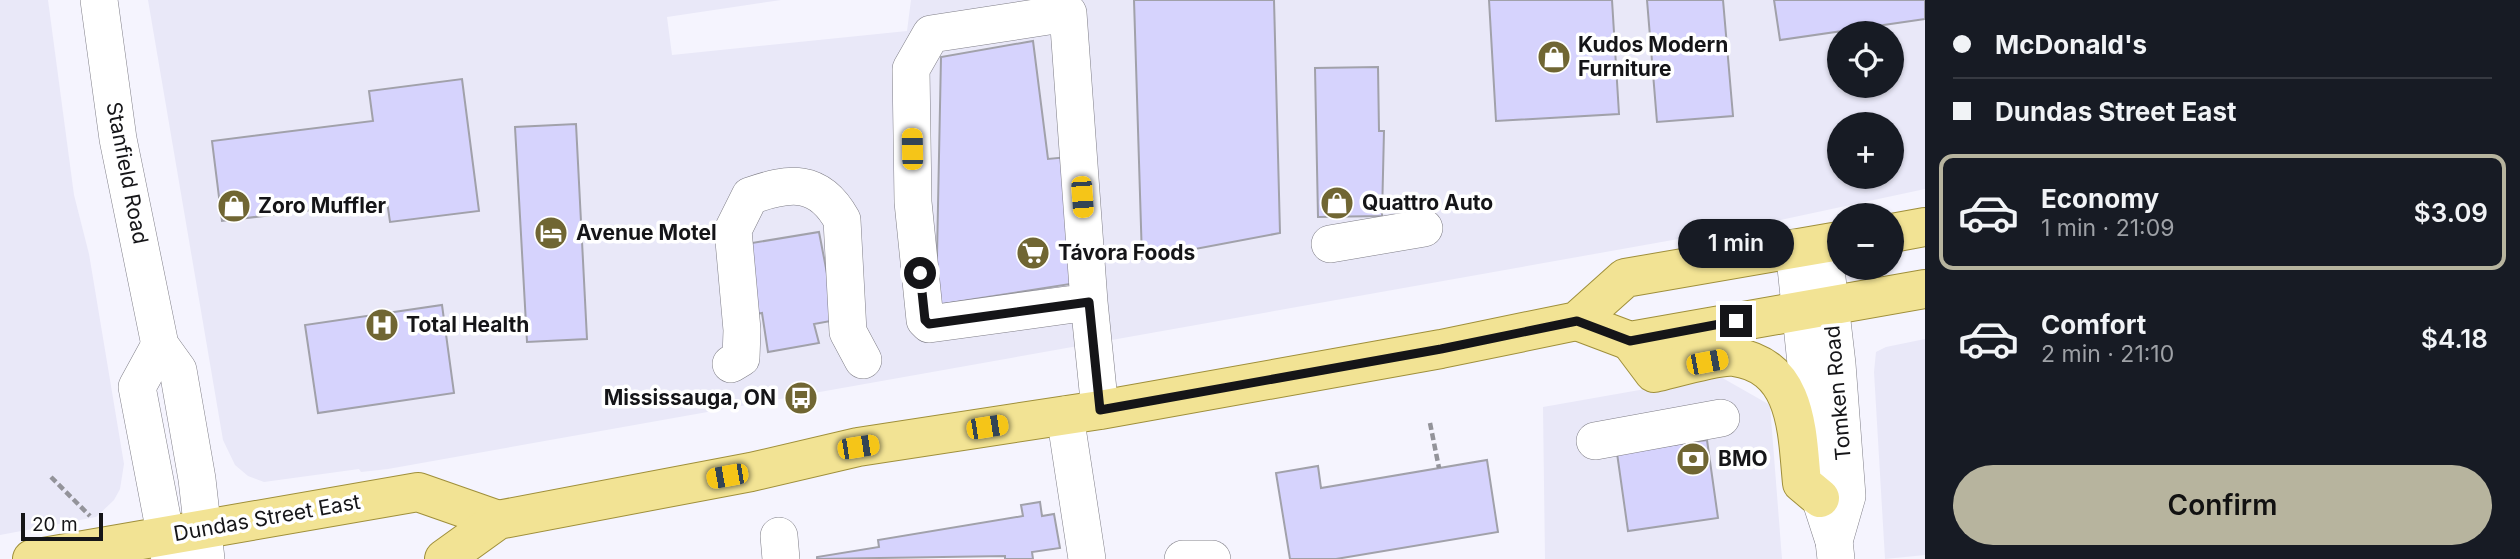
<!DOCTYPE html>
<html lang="en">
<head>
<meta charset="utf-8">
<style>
  :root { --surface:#171b24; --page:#20242c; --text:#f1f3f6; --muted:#9ea1a6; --line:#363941; --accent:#b7b49e }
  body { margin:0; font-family:Inter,sans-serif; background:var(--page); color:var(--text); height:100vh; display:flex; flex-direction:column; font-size:26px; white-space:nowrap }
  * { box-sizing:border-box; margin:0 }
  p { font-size:23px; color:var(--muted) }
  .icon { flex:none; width:38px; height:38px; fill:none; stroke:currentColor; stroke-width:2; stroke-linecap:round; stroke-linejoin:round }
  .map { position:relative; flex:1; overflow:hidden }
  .details { display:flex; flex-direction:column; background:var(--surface); width:595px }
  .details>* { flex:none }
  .banner { display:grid; align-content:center; height:154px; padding:0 28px; background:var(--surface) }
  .tools { position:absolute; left:1827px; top:21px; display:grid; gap:14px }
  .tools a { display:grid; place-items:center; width:77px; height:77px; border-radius:50%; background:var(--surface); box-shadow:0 2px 5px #0004; font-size:35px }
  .scale { position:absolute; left:21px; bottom:18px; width:82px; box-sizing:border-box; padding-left:7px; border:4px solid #151518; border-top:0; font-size:19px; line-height:24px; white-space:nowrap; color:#151518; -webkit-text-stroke:5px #fff; paint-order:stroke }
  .end { position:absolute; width:32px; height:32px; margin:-16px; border:9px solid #151518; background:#fff; box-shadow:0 0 0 4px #fff }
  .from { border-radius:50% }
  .bubble { position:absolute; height:49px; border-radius:24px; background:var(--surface); box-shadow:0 2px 5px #0004; font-size:23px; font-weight:600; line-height:49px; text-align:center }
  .car { position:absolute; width:21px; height:42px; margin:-21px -10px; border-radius:9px; box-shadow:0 0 5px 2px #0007; background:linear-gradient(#f5c518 24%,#345 0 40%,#f5c518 0 76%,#345 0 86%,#f5c518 0) }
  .banner b { display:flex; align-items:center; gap:24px; height:66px; font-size:26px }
  .banner b+b { border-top:2px solid var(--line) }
  .banner i { width:18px; height:18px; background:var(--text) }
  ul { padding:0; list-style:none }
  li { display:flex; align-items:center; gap:21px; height:116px; margin:0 14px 10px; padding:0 14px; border:4px solid transparent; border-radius:14px }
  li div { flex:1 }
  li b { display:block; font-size:26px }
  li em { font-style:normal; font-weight:600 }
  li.active { border-color:var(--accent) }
  li>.icon { width:63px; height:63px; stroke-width:1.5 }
  .action { display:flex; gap:14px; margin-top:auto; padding:14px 28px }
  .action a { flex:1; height:80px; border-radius:42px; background:var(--accent); color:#111; font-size:28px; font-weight:600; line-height:80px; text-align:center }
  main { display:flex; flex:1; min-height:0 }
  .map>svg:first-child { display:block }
</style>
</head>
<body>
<main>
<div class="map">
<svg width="1925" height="559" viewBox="0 0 1925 559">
  <rect width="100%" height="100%" fill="#f5f4fe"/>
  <!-- built -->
  <g fill="#e9e8f8" fill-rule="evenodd">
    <path d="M0 0H48L74 195 89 254 124 464 120 489 114 500 96 517 0 535Z"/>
    <path d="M148 0H781L667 17 672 55 907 31 911 0H1925V189L1757 225 685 416 388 469 361 472 359 469 264 482 248 476 235 465 223 440ZM1839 33H1892V86H1839ZM1839 124H1892V177H1839Z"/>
    <path d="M1925 339V555L1885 559 1874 372 1876 352 1886 347Z"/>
    <path d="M1719 376 1770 405 1782 559H1545L1543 407Z"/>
  </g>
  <!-- building -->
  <g fill="#d6d3fd" stroke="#a1a1aa" stroke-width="2">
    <path d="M1134 0H1274L1280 233 1142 259Z"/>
    <path d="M1489 0H1612L1619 114 1496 121Z"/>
    <path d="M1647 0H1723L1733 116 1657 122Z"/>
    <path d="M1774 0H1925V19L1780 40Z"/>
    <path d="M1033 41 1048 159 1068 157 1083 282 936 305 941 57Z"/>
    <path d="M1378 67 1379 131H1384L1382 216 1318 217 1315 68Z"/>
    <path d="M462 79 479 211 390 222 387 201 222 221 212 141 373 121 369 91Z"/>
    <path d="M576 124 587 339 527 342 515 127Z"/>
    <path d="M819 232 836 320 814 324 819 343 768 352 762 313 751 315 740 245Z"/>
    <path d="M442 305 454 393 318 413 305 325Z"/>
    <path d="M1707 440 1718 518 1628 531 1617 453Z"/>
    <path d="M1487 460 1498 532 1336 559H1290L1276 473 1318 466 1321 488Z"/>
    <path d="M1040 502 1042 516 1054 514 1060 548 1032 552 1033 559H1005V556L817 559V557L879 547 878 540 1023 516 1021 505Z"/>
  </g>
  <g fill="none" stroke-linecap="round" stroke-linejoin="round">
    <defs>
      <g id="minor">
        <path d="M99 0 118 139 160 345 178 370 197 479 206 559"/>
        <path d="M1330 244 1424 228"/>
        <path d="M1823 244 1837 364 1847 496 1834 541"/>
        <path d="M1794 248 1820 498 1834 541 1836 559"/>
        <path d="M1089 302 929 324 925 320 913 202 911 69 931 34 1068 13 1089 302 1100 410"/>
        <path d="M160 345 137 387 170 559"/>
        <path d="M731 364 741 358 742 330 733 230 750 196C789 182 819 178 842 220L848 332 863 360"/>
        <path d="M1065 415 1087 559"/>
        <path d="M1595 441 1721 418"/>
        <path d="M779 536 781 559"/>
        <path d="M1183 559H1212"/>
      </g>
      <g id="major">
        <path d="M1892 233 1925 227"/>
        <path d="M1577 321 1630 341 1925 289"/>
        <path d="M1630 341 1654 373C1672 369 1719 355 1734 357 1799 366 1797 434 1802 483L1820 498"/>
        <path d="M32 559 418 492 498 520"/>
        <path d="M444 559 498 520 751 472 858 447 1100 410 1441 349 1577 321 1625 278 1839 241"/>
      </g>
    </defs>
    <!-- minor casing -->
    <use href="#minor" stroke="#7f7e87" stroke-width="38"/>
    <!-- major casing -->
    <use href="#major" stroke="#9f8f3a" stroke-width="40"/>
    <!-- path -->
    <g stroke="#93939a" stroke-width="4.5" stroke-dasharray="7 3.5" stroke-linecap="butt">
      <path d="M1430 423 1439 468"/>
      <path d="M51 477 90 516"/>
    </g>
    <!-- minor -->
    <use href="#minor" stroke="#fff" stroke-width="37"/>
    <!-- major -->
    <use href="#major" stroke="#f2e394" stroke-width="38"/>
  </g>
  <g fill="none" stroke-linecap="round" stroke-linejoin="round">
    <!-- route -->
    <path stroke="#151518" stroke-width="9" d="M920 273 925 320 929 324 1089 302 1100 410 1441 349 1577 321 1630 341 1736 321"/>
  </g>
  <!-- icons -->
  <defs>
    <symbol id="shop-disc" viewBox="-11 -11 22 22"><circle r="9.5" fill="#706633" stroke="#fff"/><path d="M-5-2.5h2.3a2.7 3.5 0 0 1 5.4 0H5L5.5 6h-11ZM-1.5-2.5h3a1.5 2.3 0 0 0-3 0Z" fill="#fff"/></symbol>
    <symbol id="hotel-disc" viewBox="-11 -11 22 22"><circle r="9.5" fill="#706633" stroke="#fff"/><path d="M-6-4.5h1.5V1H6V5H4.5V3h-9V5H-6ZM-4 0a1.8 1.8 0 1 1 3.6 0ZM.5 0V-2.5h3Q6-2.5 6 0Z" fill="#fff"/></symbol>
    <symbol id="supermarket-disc" viewBox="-11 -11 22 22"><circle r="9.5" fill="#706633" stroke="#fff"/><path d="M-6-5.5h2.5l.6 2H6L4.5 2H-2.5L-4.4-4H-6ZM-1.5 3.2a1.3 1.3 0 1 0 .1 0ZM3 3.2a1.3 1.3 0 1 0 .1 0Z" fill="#fff"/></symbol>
    <symbol id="hospital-disc" viewBox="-11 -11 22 22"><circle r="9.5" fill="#706633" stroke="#fff"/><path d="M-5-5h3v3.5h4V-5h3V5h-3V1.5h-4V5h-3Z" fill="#fff"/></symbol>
    <symbol id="bus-disc" viewBox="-11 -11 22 22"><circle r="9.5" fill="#706633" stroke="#fff"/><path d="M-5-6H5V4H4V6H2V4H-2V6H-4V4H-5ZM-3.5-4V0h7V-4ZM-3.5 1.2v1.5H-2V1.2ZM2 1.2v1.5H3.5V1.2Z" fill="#fff"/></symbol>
    <symbol id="bank-disc" viewBox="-11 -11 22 22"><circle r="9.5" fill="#706633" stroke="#fff"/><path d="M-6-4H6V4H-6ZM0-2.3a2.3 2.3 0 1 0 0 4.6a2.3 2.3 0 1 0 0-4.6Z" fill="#fff"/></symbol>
  </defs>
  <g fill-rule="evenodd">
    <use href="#shop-disc" x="1535" y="38" width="38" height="38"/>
    <use href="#shop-disc" x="1318" y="184" width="38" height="38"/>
    <use href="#shop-disc" x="215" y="187" width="38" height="38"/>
    <use href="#hotel-disc" x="532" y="214" width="38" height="38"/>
    <use href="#supermarket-disc" x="1014" y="234" width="38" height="38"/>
    <use href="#hospital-disc" x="363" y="306" width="38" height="38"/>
    <use href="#bus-disc" x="782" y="379" width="38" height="38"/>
    <use href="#bank-disc" x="1674" y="440" width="38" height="38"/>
  </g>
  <g text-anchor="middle" stroke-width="7" stroke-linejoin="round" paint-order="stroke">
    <!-- poi labels -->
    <g font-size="21" font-weight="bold" fill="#151518" stroke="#fff" text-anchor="start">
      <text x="1578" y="52">Kudos Modern<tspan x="1578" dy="24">Furniture</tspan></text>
      <text x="1362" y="210">Quattro Auto</text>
      <text x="258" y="213">Zoro Muffler</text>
      <text x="576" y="240">Avenue Motel</text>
      <text x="1058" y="260">Távora Foods</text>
      <text x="406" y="332">Total Health</text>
      <text x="776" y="405" text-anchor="end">Mississauga, ON</text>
      <text x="1718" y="466">BMO</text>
    </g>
    <!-- street labels -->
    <g font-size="21" fill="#151518" stroke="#fff">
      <text transform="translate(127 173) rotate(79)" y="7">Stanfield Road</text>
      <text transform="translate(1838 393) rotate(-95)" y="7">Tomken Road</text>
      <text transform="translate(267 518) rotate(-10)" y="7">Dundas Street East</text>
    </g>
  </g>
</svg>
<div class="tools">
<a><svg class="icon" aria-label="locate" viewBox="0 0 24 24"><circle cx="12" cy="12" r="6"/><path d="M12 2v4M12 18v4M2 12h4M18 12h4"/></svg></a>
<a>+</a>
<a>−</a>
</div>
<div class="scale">20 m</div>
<i class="end from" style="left:920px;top:273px"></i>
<i class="end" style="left:1736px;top:321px"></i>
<div class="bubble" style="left:1678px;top:219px;width:116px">1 min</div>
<i class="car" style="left:912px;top:149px;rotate:359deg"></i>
<i class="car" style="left:1082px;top:197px;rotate:176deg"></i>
<i class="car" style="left:1707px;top:362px;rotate:79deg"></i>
<i class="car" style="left:987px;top:427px;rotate:81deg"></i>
<i class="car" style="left:858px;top:447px;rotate:81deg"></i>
<i class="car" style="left:727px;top:476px;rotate:260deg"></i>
</div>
<section class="details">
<div class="banner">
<b><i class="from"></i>McDonald's</b>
<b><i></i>Dundas Street East</b>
</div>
<ul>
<li class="active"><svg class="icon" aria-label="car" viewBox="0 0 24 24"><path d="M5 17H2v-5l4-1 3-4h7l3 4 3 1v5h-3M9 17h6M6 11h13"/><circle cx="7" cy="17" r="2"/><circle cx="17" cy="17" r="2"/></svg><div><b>Economy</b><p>1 min · 21:09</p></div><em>$3.09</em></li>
<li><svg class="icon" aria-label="car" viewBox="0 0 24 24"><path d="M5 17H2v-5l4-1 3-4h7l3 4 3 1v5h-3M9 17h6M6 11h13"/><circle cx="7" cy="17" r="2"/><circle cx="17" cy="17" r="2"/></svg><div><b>Comfort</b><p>2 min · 21:10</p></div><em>$4.18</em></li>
</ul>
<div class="action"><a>Confirm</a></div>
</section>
</main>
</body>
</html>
